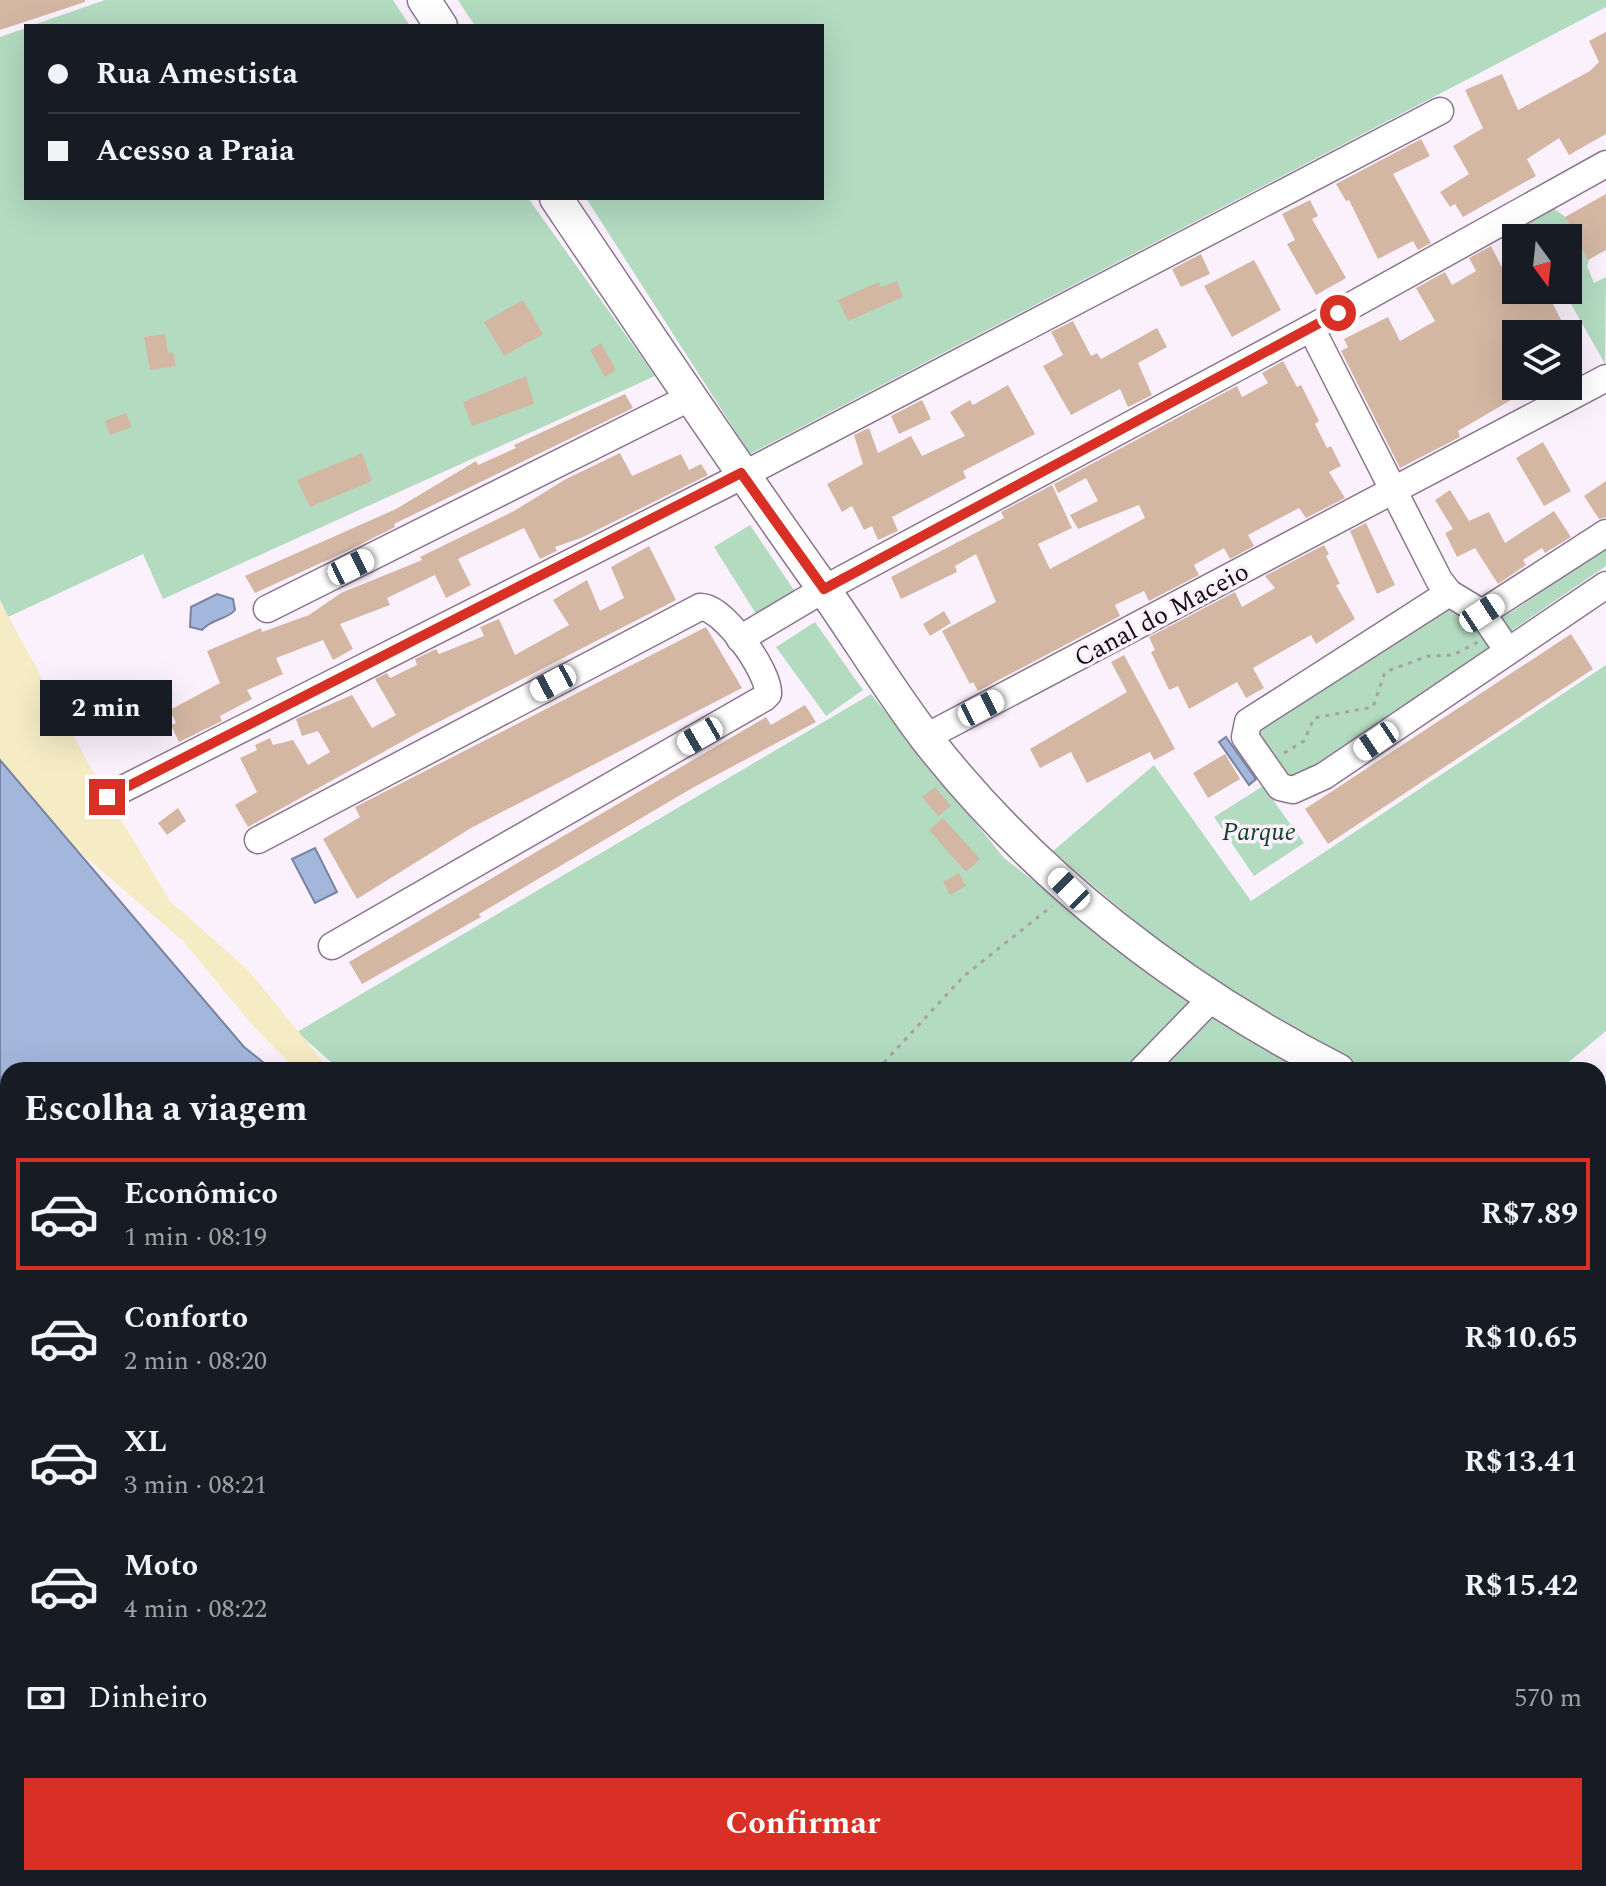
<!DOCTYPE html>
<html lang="pt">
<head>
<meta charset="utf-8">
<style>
  :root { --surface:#171b24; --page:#20242c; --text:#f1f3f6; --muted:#9ea1a6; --line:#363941; --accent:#d93025 }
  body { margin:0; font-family:Spectral,serif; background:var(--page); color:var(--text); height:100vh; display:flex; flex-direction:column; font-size:30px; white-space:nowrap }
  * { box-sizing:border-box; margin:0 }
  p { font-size:26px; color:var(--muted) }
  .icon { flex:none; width:44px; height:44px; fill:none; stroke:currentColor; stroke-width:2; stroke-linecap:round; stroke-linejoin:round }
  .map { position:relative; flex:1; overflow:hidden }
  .side { position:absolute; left:0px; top:1062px; width:1606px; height:824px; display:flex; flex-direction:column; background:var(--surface); border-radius:24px 24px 0 0; box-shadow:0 8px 32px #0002 }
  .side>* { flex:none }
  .hud { position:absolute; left:24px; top:24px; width:800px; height:176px; border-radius:0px; box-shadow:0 8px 32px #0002; display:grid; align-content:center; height:176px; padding:0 24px; background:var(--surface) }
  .needle { width:52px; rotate:165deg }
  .fabs { position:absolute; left:1502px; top:224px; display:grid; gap:16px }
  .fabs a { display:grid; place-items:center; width:80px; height:80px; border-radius:0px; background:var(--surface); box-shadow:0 8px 32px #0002; font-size:40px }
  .end { position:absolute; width:36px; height:36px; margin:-18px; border:10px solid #d93025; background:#fff; box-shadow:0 0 0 4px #fff }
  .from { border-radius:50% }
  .bubble { position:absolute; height:56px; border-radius:0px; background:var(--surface); box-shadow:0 8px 32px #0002; font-size:26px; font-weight:700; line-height:56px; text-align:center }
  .car { position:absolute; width:24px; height:48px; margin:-24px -12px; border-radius:10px; box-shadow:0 0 6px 2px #0007; background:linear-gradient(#fff 24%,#345 0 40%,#fff 0 76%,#345 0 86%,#fff 0) }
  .hud b { display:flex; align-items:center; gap:28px; height:76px; font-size:30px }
  .hud b+b { border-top:2px solid var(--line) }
  .hud i { width:20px; height:20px; background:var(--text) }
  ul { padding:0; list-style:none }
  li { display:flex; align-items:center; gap:24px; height:112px; margin:0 16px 12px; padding:0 8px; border:4px solid transparent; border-radius:0px }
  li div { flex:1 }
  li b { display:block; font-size:30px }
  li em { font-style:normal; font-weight:700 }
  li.current { border-color:var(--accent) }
  li>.icon { width:72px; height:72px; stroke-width:1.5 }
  h2 { padding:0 24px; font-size:36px; line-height:96px }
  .pay { display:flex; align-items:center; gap:20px; height:88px; padding:0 24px; font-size:30px }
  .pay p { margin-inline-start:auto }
  .button { display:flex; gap:16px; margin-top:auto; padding:16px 24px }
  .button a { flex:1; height:92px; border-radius:0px; background:var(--accent); color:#fff; font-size:32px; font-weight:700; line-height:92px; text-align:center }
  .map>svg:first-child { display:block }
</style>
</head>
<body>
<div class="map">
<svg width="1606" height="1886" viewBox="0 0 1606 1886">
  <rect width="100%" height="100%" fill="#fbf1fc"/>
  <!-- green -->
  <g fill="#b2dbc0">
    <path d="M105 0H393L410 26H30Z"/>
    <path d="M458 0H1606V7L750 454 586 198H822V26H475Z"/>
    <path d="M26 28V198H528L655 376 163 599 143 554 8 617 0 600V37Z"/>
    <path d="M1550 205 1565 217 1589 260 1587 266 1594 283 1606 277 1605 364 1563 290H1568V238H1533L1522 219Z"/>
    <path d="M750 525 796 593 758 617 714 547Z"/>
    <path d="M1606 549V566L1511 631 1501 619Z"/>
    <path d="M1443 603 1472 611 1501 650 1306 780 1287 783 1251 735Z"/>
    <path d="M815 622 863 690 826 716 776 647Z"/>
    <path d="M1606 665V1031L1559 1070H1356L1235 1014 1145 930 1053 851 1154 765 1251 901Z"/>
    <path d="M871 694 1004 858 1170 985 1307 1070H340L297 1032Z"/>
    <path d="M1263 786 1304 843 1254 876 1214 817Z"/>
  </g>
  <!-- sand -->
  <g fill="#f5ecc6">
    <path d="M0 601 103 790 170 901 248 970 330 1070H296L254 1027 183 941 73 846 0 762Z"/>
    <path d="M1510 1878H1566L1578 1886H1521Z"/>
  </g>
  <!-- water -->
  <g fill="#a3b7dc" stroke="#7883a0" stroke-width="2">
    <path d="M217 594 233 599 235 610C227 620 212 618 202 630L190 627 191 607Z"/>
    <path d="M1226 737 1256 779 1249 785 1219 742Z"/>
    <path d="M0 760 244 1047 273 1070H8V1878H1485L1497 1886H0Z"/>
    <path d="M315 848 337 892 315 903 292 859Z"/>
  </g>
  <!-- building -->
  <g fill="#d3b7a3">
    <path d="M0 0H85V2L0 30Z"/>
    <path d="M1606 32V134L1569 155 1559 138 1527 159 1536 176 1463 217 1455 204 1450 207 1440 192 1469 174 1453 146 1483 128 1465 90 1502 74 1518 110 1590 71 1599 62 1589 41Z"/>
    <path d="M1421 139 1430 156 1393 174 1431 243 1418 250 1413 241 1378 259 1349 200 1346 201 1336 184Z"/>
    <path d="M1606 194V250L1588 260 1565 217Z"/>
    <path d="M1310 200 1318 216 1312 219 1346 278 1316 295 1287 244 1295 240 1282 214Z"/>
    <path d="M1491 246 1511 285 1516 282V290H1546L1568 334H1516V386H1535L1458 431 1460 437 1400 468 1341 351 1348 347 1344 339 1388 317 1400 341 1435 321 1416 288 1445 272 1452 285 1476 271 1469 258Z"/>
    <path d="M1201 254 1210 274 1181 287 1172 269Z"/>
    <path d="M1254 260 1281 310 1232 337 1204 286Z"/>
    <path d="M897 281 903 297 848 321 838 300 879 282 881 287Z"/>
    <path d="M523 300 543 334 504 356 484 322Z"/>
    <path d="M1073 321 1091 356 1097 353 1101 359 1157 328 1167 347 1138 363 1152 395 1128 407 1120 389 1071 415 1043 366 1063 355 1051 332Z"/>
    <path d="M165 334 168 353 173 352 176 366 150 370 144 337Z"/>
    <path d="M601 343 616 370 605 377 590 350Z"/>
    <path d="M1283 361 1297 387 1301 385 1319 421 1315 424 1327 448 1331 446 1341 466 1329 472 1345 498 1306 518 1299 508 1248 535 1254 546 1230 559 1224 548 1194 565 1199 575 1149 601 1144 591 1115 605 1120 616 978 691 973 682 970 684 942 631 996 602 976 554 955 566 957 572 901 599 891 577 1004 518 1001 512 1052 485 1072 528 1038 544 1050 569 1145 518 1139 505 1078 529 1070 515 1098 501 1086 478 1058 493 1054 484 1237 386 1242 397 1268 383 1262 373Z"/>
    <path d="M526 376 534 404 472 426 463 402Z"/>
    <path d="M1008 385 1035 434 963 471 966 478 892 517 898 531 878 540 872 526 864 530 852 506 842 512 827 484 863 464 854 435 869 428 878 453 911 436 922 456 965 436 950 412 970 400 973 405Z"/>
    <path d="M625 394 633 408 394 524 395 527 345 552 255 593 245 576 396 509 476 461 478 465 516 448 514 445Z"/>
    <path d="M922 400 931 419 899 434 891 416Z"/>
    <path d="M126 413 132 427 110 435 105 421Z"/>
    <path d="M1543 442 1571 491 1544 506 1516 458Z"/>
    <path d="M362 453 372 481 310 507 297 480Z"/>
    <path d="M620 453 632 476 681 454 689 470 701 464 708 475 581 538 555 547 557 551 540 559 524 528 458 559 471 585 446 598 435 575 387 598 390 605 340 624 353 649 333 660 323 640 276 658 283 674 247 690 252 699 220 716 222 721 179 742 171 725 176 723 170 710 220 683 207 651 261 628 262 632 309 615 341 593 422 560 420 557 514 511 566 479Z"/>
    <path d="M1606 481V517L1599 519 1584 496Z"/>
    <path d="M1450 490 1469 521 1489 512 1505 543 1554 511 1571 537 1545 553 1542 548 1523 560 1526 565 1498 584 1475 548 1457 557 1445 533 1453 529 1435 500Z"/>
    <path d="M1366 523 1395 585 1377 594 1350 531Z"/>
    <path d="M1324 545 1329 554 1326 556 1340 584 1336 585 1355 619 1316 644 1311 635 1253 668 1264 688 1246 698 1237 682 1189 709 1178 686 1169 690 1151 652 1155 650 1149 637 1235 592 1242 607 1275 588 1265 576Z"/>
    <path d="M649 546 676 600 423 730 248 827 235 805 257 792 240 758 257 750 255 745 270 738 273 745 293 740 308 765 330 752 318 731 302 736 296 719 352 695 372 728 396 715 375 679 387 673 390 678 417 665 415 659 436 649 439 654 484 636 480 627 499 619 515 655 569 625 553 600 587 580 600 611 624 598 611 567Z"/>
    <path d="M944 611 951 623 930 636 923 624Z"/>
    <path d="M706 627 742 688 471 828 357 899 323 839 360 817 355 807Z"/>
    <path d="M1571 634 1593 669 1328 844 1305 809Z"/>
    <path d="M1124 655 1175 749 1154 760 1150 752 1087 783 1071 752 1040 768 1030 749 1127 692 1111 662Z"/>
    <path d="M133 682 145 706 133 712 121 687Z"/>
    <path d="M805 705 816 722 694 787 479 914 481 917 362 984 349 962 766 717 771 725Z"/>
    <path d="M1225 754 1240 779 1208 798 1193 773Z"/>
    <path d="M935 787 951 806 938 816 922 797Z"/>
    <path d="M178 808 186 821 167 835 158 823Z"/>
    <path d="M943 818 980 859 966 872 929 830Z"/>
    <path d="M959 873 966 886 950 895 943 882Z"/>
  </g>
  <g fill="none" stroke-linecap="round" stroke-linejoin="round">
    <defs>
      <g id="minor">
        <path d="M1311 328 1439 580 1449 593 1482 613 1508 651"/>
        <path d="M1449 593 1248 722 1245 737 1280 787 1293 790 1324 776 1606 585"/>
        <path d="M267 609 689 398"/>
        <path d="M1482 613 1606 533"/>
        <path d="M740 639 824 589 1311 328 1606 164"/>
        <path d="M926 737 1606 378"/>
        <path d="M107 797 724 485 1440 111"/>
        <path d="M258 840 700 607C722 605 770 672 768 694L764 698 332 946"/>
        <path d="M1142 1070 1211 999"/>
        <path d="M1598 1118 1606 1111"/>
        <path d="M1598 1159 1606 1163"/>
        <path d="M1598 1250 1606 1243"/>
        <path d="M1598 1341 1606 1334"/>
        <path d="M1598 1400 1606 1404"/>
        <path d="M1598 1642 1606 1632"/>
      </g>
      <g id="major">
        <path d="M424 0 441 26"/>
        <path d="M556 198C642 326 727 453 816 578 854 631 887 687 926 738 1035 878 1181 990 1338 1070"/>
        <path d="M1598 1206 1606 1211"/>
      </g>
    </defs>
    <!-- minor casing -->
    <use href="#minor" stroke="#8c768e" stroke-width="29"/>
    <!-- major casing -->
    <use href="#major" stroke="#8c768e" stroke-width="35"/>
    <!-- path -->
    <g stroke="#aaa0aa" stroke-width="3" stroke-dasharray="4 6" stroke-linecap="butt">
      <path d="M1284 753 1304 741 1314 718 1373 707 1385 672 1428 656 1453 655 1478 642"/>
      <path d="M877 1070 964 976 1052 906"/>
    </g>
    <!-- minor -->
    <use href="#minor" stroke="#fff" stroke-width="26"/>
    <!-- major -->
    <use href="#major" stroke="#fff" stroke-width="32"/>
  </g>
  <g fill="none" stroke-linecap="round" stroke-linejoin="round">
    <!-- route -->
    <path stroke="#d93025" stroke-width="10" d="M107 797 741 473 824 589 1338 313"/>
  </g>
  <g text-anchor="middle" stroke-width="7" stroke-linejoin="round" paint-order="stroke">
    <!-- street labels -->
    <g font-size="26" fill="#130b13" stroke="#fbf1fc">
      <text transform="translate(1161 614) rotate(-28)" y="9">Canal do Maceio</text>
    </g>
    <!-- park labels -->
    <g font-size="26" font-style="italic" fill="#114329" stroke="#fbf1fc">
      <text x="1259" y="840">Parque</text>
    </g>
  </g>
</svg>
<div class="fabs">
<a><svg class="needle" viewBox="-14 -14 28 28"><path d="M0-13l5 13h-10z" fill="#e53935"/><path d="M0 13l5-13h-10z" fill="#9ea1a6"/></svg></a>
<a><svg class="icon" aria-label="layers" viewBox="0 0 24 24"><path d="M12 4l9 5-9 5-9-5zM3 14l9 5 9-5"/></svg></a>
</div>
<i class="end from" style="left:1338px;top:313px"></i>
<i class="end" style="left:107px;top:797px"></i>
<div class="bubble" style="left:40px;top:680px;width:132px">2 min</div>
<i class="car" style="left:351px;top:567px;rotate:64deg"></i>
<i class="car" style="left:1482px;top:613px;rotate:57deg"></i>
<i class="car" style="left:553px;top:683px;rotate:242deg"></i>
<i class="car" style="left:981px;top:708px;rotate:63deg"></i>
<i class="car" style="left:700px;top:736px;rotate:240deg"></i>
<i class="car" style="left:1376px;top:741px;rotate:236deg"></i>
<i class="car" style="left:1069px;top:889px;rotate:315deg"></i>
<div class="hud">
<b><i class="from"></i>Rua Amestista</b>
<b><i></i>Acesso a Praia</b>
</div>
<section class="side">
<h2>Escolha a viagem</h2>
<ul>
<li class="current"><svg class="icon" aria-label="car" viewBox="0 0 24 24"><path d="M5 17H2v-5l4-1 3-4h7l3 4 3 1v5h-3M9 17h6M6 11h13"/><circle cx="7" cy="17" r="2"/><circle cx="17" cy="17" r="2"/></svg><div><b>Econômico</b><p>1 min · 08:19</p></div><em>R$7.89</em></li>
<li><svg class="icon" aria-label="car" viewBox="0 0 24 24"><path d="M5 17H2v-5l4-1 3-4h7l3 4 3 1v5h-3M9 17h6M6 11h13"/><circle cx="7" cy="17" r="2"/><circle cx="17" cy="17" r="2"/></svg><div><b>Conforto</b><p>2 min · 08:20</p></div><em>R$10.65</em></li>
<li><svg class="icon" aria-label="car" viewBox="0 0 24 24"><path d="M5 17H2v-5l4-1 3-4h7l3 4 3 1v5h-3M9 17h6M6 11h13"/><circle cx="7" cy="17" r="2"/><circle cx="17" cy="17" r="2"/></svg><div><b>XL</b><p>3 min · 08:21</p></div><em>R$13.41</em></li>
<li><svg class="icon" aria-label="car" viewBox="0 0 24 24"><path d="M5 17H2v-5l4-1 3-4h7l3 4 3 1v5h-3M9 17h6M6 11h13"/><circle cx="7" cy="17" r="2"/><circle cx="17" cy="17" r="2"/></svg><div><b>Moto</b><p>4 min · 08:22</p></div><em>R$15.42</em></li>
</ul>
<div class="pay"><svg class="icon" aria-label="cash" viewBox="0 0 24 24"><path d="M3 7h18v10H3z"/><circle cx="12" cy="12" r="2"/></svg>Dinheiro<p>570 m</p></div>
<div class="button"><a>Confirmar</a></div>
</section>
</div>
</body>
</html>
